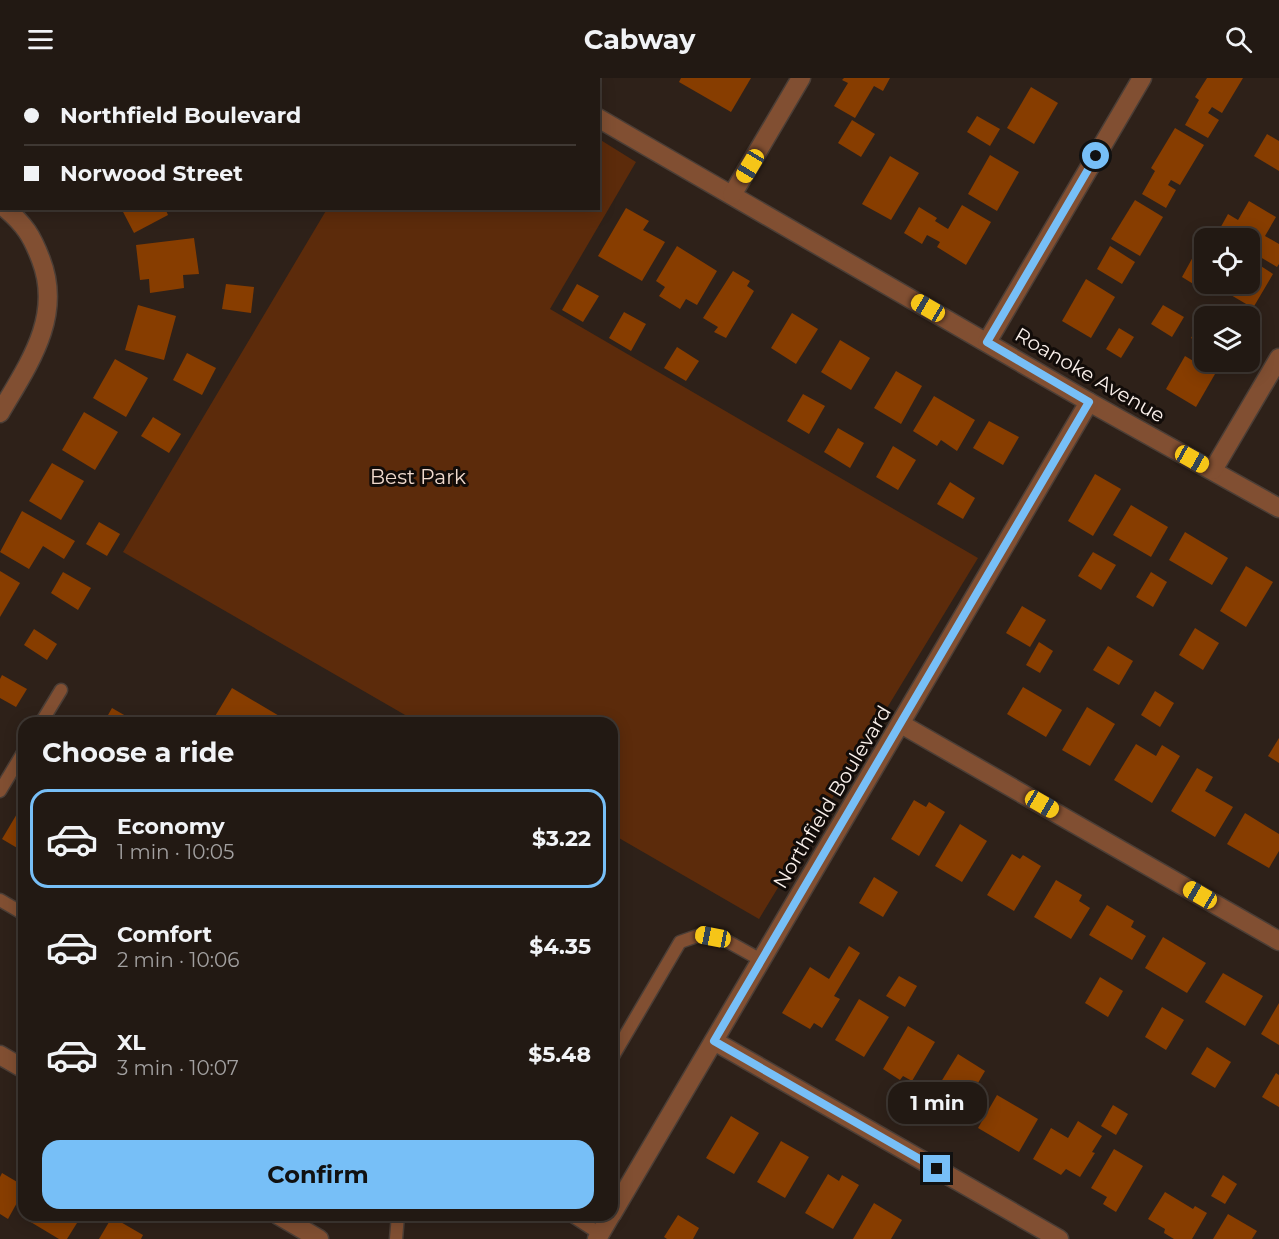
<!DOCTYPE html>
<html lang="en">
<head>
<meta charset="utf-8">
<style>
  :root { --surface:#221913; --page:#2e2621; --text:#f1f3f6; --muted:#a2a0a0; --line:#3f3833; --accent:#77bff7 }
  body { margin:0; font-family:Montserrat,sans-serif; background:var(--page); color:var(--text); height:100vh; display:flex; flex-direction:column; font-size:22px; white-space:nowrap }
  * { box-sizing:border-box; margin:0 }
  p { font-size:20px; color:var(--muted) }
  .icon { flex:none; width:33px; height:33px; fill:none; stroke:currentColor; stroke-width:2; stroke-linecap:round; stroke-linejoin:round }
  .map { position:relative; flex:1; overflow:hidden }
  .drawer { position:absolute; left:18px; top:639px; width:600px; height:504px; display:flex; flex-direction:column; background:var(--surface); border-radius:18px; box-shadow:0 3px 15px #0003,0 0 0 2px var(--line) }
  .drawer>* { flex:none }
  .hud { position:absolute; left:0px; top:0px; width:600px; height:132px; box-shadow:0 3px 15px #0003,0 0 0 2px var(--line); display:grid; align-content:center; height:132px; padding:0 24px; background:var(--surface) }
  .buttons { position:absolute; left:1194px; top:150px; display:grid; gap:12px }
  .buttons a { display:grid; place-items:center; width:66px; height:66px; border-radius:12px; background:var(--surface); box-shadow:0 3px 15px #0003,0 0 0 2px var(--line); font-size:30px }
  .end { position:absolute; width:27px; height:27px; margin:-14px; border:8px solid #77bff7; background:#111; box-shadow:0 0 0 3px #111 }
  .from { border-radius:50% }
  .bubble { position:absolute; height:42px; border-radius:18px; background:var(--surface); box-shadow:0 3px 15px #0003,0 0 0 2px var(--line); font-size:20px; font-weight:700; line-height:42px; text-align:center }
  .car { position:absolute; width:18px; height:36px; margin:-18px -9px; border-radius:8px; box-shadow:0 0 4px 2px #0007; background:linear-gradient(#f5c518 24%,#345 0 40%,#f5c518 0 76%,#345 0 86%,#f5c518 0) }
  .hud b { display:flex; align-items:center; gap:21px; height:57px; font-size:22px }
  .hud b+b { border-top:2px solid var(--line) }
  .hud i { width:15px; height:15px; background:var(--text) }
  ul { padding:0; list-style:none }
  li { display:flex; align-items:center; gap:18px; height:99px; margin:0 12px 9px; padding:0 12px; border:3px solid transparent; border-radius:18px }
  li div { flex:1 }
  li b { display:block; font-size:22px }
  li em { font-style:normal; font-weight:700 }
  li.active { border-color:var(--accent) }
  li>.icon { width:54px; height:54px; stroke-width:1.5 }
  h2 { padding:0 24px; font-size:27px; line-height:72px }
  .action { display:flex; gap:12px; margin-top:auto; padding:12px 24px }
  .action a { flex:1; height:69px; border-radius:18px; background:var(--accent); color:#111; font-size:24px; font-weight:700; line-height:69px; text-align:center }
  header { display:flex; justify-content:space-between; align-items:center; height:78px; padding:0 24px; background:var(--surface); font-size:27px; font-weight:700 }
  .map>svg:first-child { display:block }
</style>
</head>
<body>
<header><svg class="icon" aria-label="menu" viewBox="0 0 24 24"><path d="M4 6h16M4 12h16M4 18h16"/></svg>Cabway<svg class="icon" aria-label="search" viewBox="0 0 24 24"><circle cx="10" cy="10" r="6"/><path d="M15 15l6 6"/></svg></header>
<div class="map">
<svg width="1279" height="1161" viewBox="0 0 1279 1161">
  <rect width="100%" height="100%" fill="#2e2119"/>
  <!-- green -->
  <path fill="#5c2b0b" d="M599 61 636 84 550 231 978 480 759 841 612 756V645H419L123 474 327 131 598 130Z"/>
  <!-- building -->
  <g fill="#873d00">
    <path d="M681 0H751L731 34 679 4Z"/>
    <path d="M844 0H890L883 13 874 8 855 40 834 28 848 5 842 2Z"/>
    <path d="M1207 0H1243L1222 35 1212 29 1208 35 1219 42 1208 60 1185 47 1199 22 1195 19Z"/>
    <path d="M1031 9 1058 25 1034 66 1007 50Z"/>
    <path d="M977 38 1000 51 990 68 967 54Z"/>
    <path d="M852 42 875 56 861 79 838 65Z"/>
    <path d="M1175 50 1204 67 1180 107 1171 102 1168 107 1176 112 1166 130 1142 116 1155 93 1151 90Z"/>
    <path d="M1267 56 1279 63V93L1254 78Z"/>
    <path d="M990 77 1019 94 997 133 968 116Z"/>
    <path d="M890 78 919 95 891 142 862 126Z"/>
    <path d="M1135 122 1163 139 1140 178 1111 161Z"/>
    <path d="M1249 123 1276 139 1265 158 1279 166V186L1277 189 1250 173V160H1229L1218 154 1228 136 1238 142Z"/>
    <path d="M962 127 991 144 966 187 937 169 940 164 927 157 922 166 904 155 919 129 937 140 935 143 948 151Z"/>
    <path d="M121 130H165L168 137 134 155Z"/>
    <path d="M626 130 649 143 643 152 665 164 642 203 598 178Z"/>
    <path d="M194 160 199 196 183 197 184 210 150 215 149 201 140 202 136 167Z"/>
    <path d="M677 168 717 193 697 227 686 221 680 231 659 218 665 209 656 203Z"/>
    <path d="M1110 168 1135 184 1122 206 1097 191Z"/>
    <path d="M1194 177 1204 183V206H1206L1203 212 1182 199Z"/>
    <path d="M1250 181 1273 196 1253 230 1224 213 1228 206H1250Z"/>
    <path d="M733 193 750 203 747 208 754 213 726 260 714 254 718 249 703 240Z"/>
    <path d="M1086 201 1115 219 1091 260 1062 243Z"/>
    <path d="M226 206 254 209 251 235 222 231Z"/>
    <path d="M577 206 599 218 583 244 562 232Z"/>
    <path d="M138 227 176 238 164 282 125 272Z"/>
    <path d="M1163 227 1184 239 1172 259 1151 246Z"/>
    <path d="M1221 229 1237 238H1215Z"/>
    <path d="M624 234 646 246 631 273 609 260Z"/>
    <path d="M792 235 818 251 796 286 771 270Z"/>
    <path d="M1119 250 1134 259 1121 280 1106 271Z"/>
    <path d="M1197 250 1204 254V268L1191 260Z"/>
    <path d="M840 262 870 280 851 312 821 294Z"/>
    <path d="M677 269 699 283 686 303 664 290Z"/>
    <path d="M187 275 216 290 202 317 173 302Z"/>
    <path d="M1185 278 1215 296 1196 329 1166 311Z"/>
    <path d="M115 281 148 300 126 339 93 320Z"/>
    <path d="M896 293 922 308 901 346 874 330Z"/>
    <path d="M803 316 825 328 809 356 787 343Z"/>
    <path d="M934 318 975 342 957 373 941 362 937 368 913 353Z"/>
    <path d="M84 334 118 354 95 392 62 372Z"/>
    <path d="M153 339 181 356 169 375 141 358Z"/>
    <path d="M989 343 1019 359 1003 387 973 370Z"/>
    <path d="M838 350 864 365 850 390 824 374Z"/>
    <path d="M893 368 916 382 898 412 876 399Z"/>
    <path d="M52 385 84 403 61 442 29 423Z"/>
    <path d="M1095 396 1121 411 1093 458 1068 443Z"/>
    <path d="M950 404 975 420 963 441 937 426Z"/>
    <path d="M1131 427 1168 449 1151 479 1113 457Z"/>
    <path d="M22 433 75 463 64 481 43 468 29 491 0 474Z"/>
    <path d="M99 444 120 456 107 478 86 466Z"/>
    <path d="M1185 454 1228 480 1212 507 1169 482Z"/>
    <path d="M1093 474 1116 487 1101 512 1078 498Z"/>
    <path d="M1246 488 1273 504 1246 549 1220 533Z"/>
    <path d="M0 493 20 505 0 539Z"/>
    <path d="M63 494 91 510 78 532 51 515Z"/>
    <path d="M1151 494 1167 504 1153 529 1136 519Z"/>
    <path d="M1022 528 1046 542 1030 569 1006 555Z"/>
    <path d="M1195 550 1219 565 1203 592 1179 577Z"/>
    <path d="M34 551 57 566 47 582 24 567Z"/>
    <path d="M1039 564 1053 573 1040 595 1026 587Z"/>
    <path d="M1108 568 1133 583 1119 607 1093 592Z"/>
    <path d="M2 597 27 611 16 629 0 620V601Z"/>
    <path d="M1023 609 1062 632 1046 659 1007 636Z"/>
    <path d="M232 610 281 639 278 645H211Z"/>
    <path d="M1155 613 1174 625 1160 649 1141 637Z"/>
    <path d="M1087 629 1115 646 1090 688 1062 672Z"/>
    <path d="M112 630 138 645H90L94 638 104 644Z"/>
    <path d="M1279 660V685L1268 678Z"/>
    <path d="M1136 666 1156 678 1162 667 1180 678 1152 725 1114 702Z"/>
    <path d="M1197 690 1213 699 1205 713 1233 729 1215 759 1171 733Z"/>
    <path d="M914 722 926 729 929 724 945 734 919 778 891 761Z"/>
    <path d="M24 724V774L2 761Z"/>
    <path d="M1245 735 1279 756V773L1269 790 1227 766Z"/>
    <path d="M960 746 987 763 962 804 935 788Z"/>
    <path d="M1012 776 1020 781 1023 777 1041 788 1014 833 987 817Z"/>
    <path d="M874 799 898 814 883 839 859 825Z"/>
    <path d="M1056 802 1082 817 1079 823 1090 830 1071 861 1034 839Z"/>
    <path d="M1107 827 1134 843 1131 849 1146 858 1132 882 1089 857Z"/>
    <path d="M1163 859 1206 885 1187 915 1145 890Z"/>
    <path d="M849 868 860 875 834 918 840 921 822 950 814 945 810 951 782 935 810 889 829 901Z"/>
    <path d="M1223 895 1263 918 1245 948 1205 924Z"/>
    <path d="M899 898 917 908 905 929 886 918Z"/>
    <path d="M1100 899 1123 913 1108 939 1085 925Z"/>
    <path d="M859 921 889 939 864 979 835 962Z"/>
    <path d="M1279 925V967L1261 956Z"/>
    <path d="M1162 929 1184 942 1166 972 1145 959Z"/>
    <path d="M908 948 935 964 912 1003 903 998 900 1002 883 991Z"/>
    <path d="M1207 969 1231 984 1215 1010 1191 996Z"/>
    <path d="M958 976 985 993 961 1034 933 1017Z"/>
    <path d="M1276 995 1279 997V1029L1262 1019Z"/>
    <path d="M997 1017 1038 1041 1019 1074 978 1050Z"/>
    <path d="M1113 1027 1128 1036 1116 1057 1101 1048Z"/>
    <path d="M731 1038 759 1055 734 1096 706 1080Z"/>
    <path d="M1078 1043 1102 1058 1092 1074 1095 1075 1080 1099 1066 1091 1061 1097 1033 1081 1051 1050 1068 1060Z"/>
    <path d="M781 1063 809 1079 785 1120 757 1104Z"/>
    <path d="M1114 1071 1143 1088 1116 1134 1103 1126 1107 1119 1091 1110Z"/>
    <path d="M2 1095 24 1108V1112L8 1141 0 1136V1099Z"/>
    <path d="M828 1096 839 1103 842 1097 859 1107 833 1151 805 1135Z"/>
    <path d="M1223 1097 1237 1106 1225 1126 1211 1118Z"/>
    <path d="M1165 1114 1193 1131 1195 1128 1207 1135 1192 1161H1174L1164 1155 1165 1151 1148 1141Z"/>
    <path d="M874 1125 902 1142 891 1161H853Z"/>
    <path d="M1228 1136 1257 1153 1252 1161H1213Z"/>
    <path d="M32 1137H82L67 1161H59L29 1143Z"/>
    <path d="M678 1137 699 1150 693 1161H667L664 1159Z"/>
    <path d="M112 1139 143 1157 141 1161H99Z"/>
  </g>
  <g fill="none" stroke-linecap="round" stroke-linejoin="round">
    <defs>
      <g id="lane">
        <path d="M41 645 61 612"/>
        <path d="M0 713 24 673"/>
        <path d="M0 822 24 836"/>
        <path d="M612 980 680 864 700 857 725 862 761 882"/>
        <path d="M571 1137 600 1156"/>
        <path d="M396 1161 398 1137"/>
      </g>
      <g id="street">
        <path d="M529 0 532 2"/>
        <path d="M598 40 1089 324 1279 430"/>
        <path d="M732 117 801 0"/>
        <path d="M987 264 1142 0"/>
        <path d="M0 335C28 287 63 239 41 182 32 158 25 147 5 130"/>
        <path d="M1213 392 1279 280"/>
        <path d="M901 646 1279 863"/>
        <path d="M714 963 1059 1161"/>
        <path d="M0 977 24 991"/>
        <path d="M612 1136 1089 324"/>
        <path d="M278 1137 319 1161"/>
        <path d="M597 1161 611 1137"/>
      </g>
    </defs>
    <!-- lane casing -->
    <use href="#lane" stroke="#4b3e36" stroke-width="15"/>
    <!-- street casing -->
    <use href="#street" stroke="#4b3e36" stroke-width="21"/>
    <!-- lane -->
    <use href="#lane" stroke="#814f32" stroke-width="12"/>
    <!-- street -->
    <use href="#street" stroke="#814f32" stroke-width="18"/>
  </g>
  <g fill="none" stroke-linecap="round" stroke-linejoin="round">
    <!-- route -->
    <path stroke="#77bff7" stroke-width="8" d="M937 1091 714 963 1089 324 987 264 1096 78"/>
  </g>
  <g text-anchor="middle" stroke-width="6" stroke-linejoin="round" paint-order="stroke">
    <!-- street labels -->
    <g font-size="20" fill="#faf0eb" stroke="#120c09">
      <text transform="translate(1090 297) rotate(30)" y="7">Roanoke Avenue</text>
      <text transform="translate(832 719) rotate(-59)" y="7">Northfield Boulevard</text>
    </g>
    <!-- park labels -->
    <g font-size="20" fill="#f0dace" stroke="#120c09">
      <text x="418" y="406">Best Park</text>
    </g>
  </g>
</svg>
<div class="buttons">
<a><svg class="icon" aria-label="locate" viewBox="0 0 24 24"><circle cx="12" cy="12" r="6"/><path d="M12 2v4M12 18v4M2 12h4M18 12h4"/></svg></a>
<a><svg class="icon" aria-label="layers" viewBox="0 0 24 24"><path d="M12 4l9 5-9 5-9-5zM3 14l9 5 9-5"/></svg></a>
</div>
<i class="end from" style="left:1096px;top:78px"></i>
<i class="end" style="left:937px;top:1091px"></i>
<div class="bubble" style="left:888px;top:1004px;width:99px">1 min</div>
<i class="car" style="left:750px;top:88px;rotate:211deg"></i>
<i class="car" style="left:928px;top:230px;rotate:300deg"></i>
<i class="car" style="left:1192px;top:381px;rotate:119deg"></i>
<i class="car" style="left:1042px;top:726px;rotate:120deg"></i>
<i class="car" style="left:1200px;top:817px;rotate:300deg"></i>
<i class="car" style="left:713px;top:859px;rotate:281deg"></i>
<div class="hud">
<b><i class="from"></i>Northfield Boulevard</b>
<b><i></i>Norwood Street</b>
</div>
<section class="drawer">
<h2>Choose a ride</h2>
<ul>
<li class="active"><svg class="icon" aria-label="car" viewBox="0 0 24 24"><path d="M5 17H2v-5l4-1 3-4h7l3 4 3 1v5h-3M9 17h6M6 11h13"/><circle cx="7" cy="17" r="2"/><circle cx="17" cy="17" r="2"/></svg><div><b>Economy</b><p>1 min · 10:05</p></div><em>$3.22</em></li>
<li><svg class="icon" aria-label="car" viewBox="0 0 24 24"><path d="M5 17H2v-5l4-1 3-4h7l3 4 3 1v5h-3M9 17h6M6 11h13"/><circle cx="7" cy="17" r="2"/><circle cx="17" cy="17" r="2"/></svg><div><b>Comfort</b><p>2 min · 10:06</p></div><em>$4.35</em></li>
<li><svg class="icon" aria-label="car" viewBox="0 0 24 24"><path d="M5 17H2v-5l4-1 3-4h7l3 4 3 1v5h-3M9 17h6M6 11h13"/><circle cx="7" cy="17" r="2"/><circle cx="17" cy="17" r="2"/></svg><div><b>XL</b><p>3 min · 10:07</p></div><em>$5.48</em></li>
</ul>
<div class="action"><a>Confirm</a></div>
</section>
</div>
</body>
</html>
